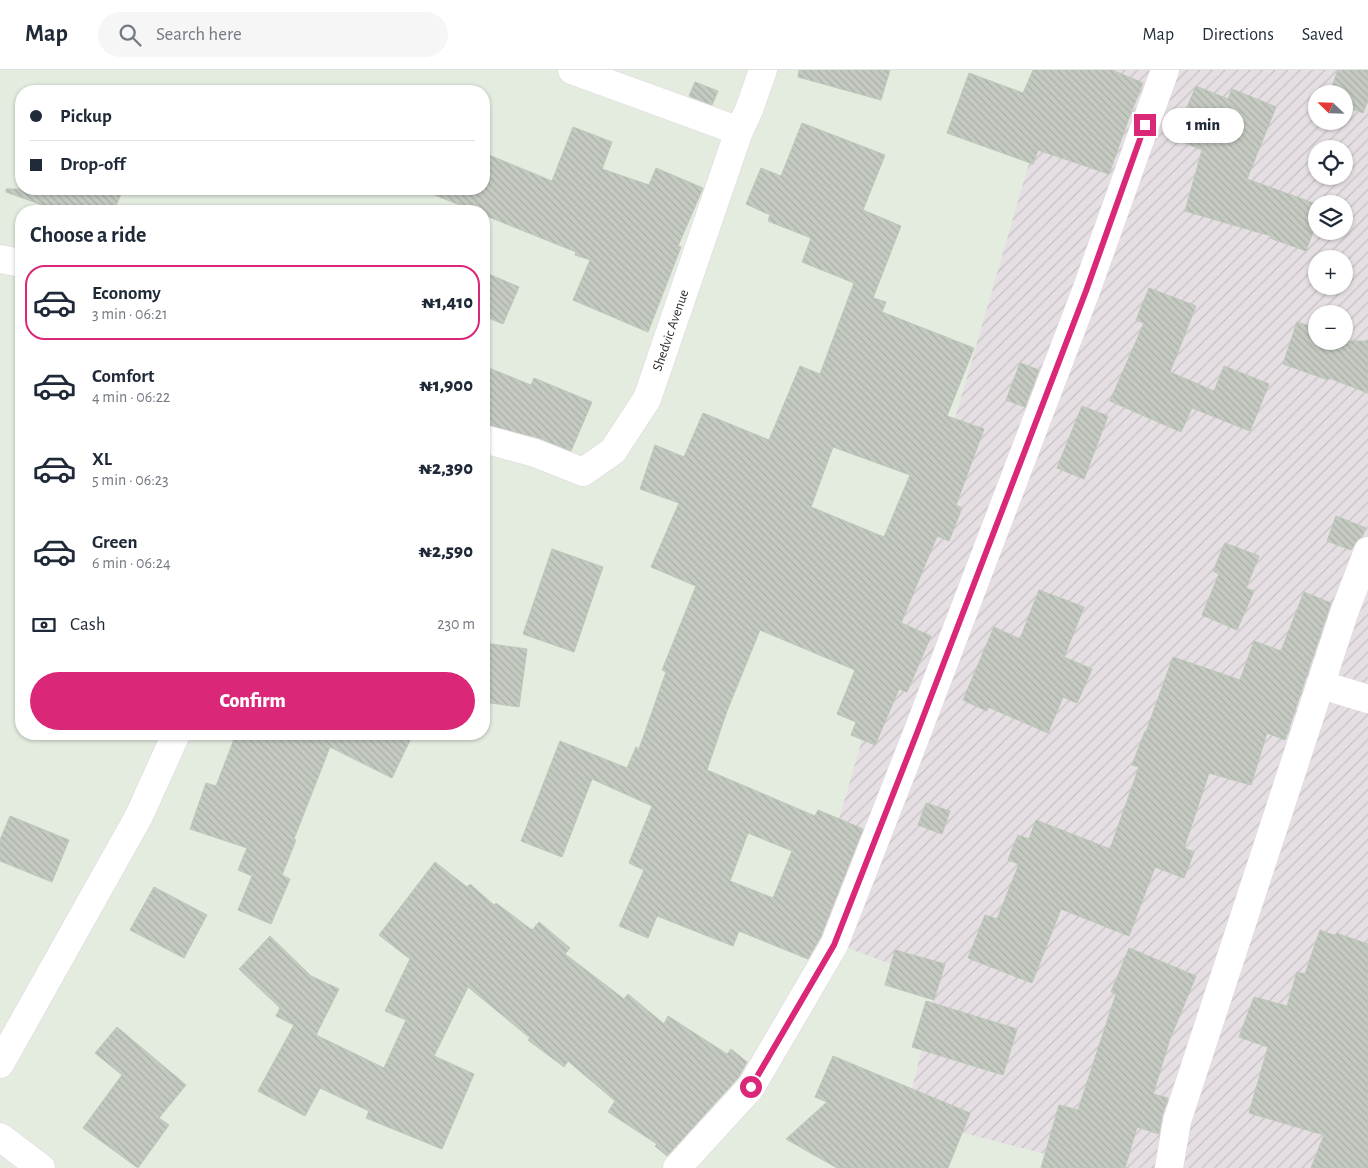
<!DOCTYPE html>
<html lang="en">
<head>
<meta charset="utf-8">
<style>
  :root { --surface:#fff; --page:#f6f6f7; --text:#1f2937; --muted:#747a83; --line:#e0e1e3; --accent:#db2777 }
  body { margin:0; font-family:"Alegreya Sans",sans-serif; background:var(--page); color:var(--text); height:100vh; display:flex; flex-direction:column; font-size:19px; white-space:nowrap }
  * { box-sizing:border-box; margin:0 }
  p { font-size:16px; color:var(--muted) }
  .icon { flex:none; width:28px; height:28px; fill:none; stroke:currentColor; stroke-width:2; stroke-linecap:round; stroke-linejoin:round }
  .map { position:relative; flex:1; overflow:hidden }
  .side { position:absolute; left:15px; top:135px; width:475px; height:535px; display:flex; flex-direction:column; background:var(--surface); border-radius:20px; box-shadow:0 1px 4px #0004 }
  .side>* { flex:none }
  .guide { position:absolute; left:15px; top:15px; width:475px; height:110px; border-radius:20px; box-shadow:0 1px 4px #0004; display:grid; align-content:center; height:110px; padding:0 15px; background:var(--surface) }
  .needle { width:32px; rotate:293deg }
  .controls { position:absolute; left:1308px; top:15px; display:grid; gap:10px }
  .controls a { display:grid; place-items:center; width:45px; height:45px; border-radius:50%; background:var(--surface); box-shadow:0 1px 4px #0004; font-size:25px }
  .end { position:absolute; width:22px; height:22px; margin:-11px; border:6px solid #db2777; background:#fff; box-shadow:0 0 0 2px #fff }
  .from { border-radius:50% }
  .bubble { position:absolute; height:35px; border-radius:18px; background:var(--surface); box-shadow:0 1px 4px #0004; font-size:16px; font-weight:800; line-height:35px; text-align:center }
  .guide b { display:flex; align-items:center; gap:18px; height:48px; font-size:19px }
  .guide b+b { border-top:1px solid var(--line) }
  .guide i { width:12px; height:12px; background:var(--text) }
  ul { padding:0; list-style:none }
  li { display:flex; align-items:center; gap:15px; height:75px; margin:0 10px 8px; padding:0 5px; border:2px solid transparent; border-radius:20px }
  li div { flex:1 }
  li b { display:block; font-size:19px }
  li em { font-style:normal; font-weight:800 }
  li.current { border-color:var(--accent) }
  li>.icon { width:45px; height:45px; stroke-width:1.5 }
  h2 { padding:0 15px; font-size:22px; line-height:60px }
  .pay { display:flex; align-items:center; gap:12px; height:55px; padding:0 15px; font-size:19px }
  .pay p { margin-inline-start:auto }
  .primary-button { display:flex; gap:10px; margin-top:auto; padding:10px 15px }
  .primary-button a { flex:1; height:58px; border-radius:30px; background:var(--accent); color:#fff; font-size:20px; font-weight:800; line-height:58px; text-align:center }
  header { display:flex; align-items:center; gap:30px; box-sizing:border-box; height:70px; padding:0 25px; background:var(--surface); border-bottom:1px solid var(--line) }
  header strong { font-size:24px }
  nav { display:flex; gap:28px; margin-inline-start:auto; font-size:18px }
  .search { width:350px; height:45px; background:var(--page); display:flex; align-items:center; gap:12px; box-sizing:border-box; padding:0 18px; border-radius:28px; color:var(--muted); font-size:19px }
  .map>svg:first-child { display:block }
</style>
</head>
<body>
<header>
<strong>Map</strong>
<div class="search"><svg class="icon" aria-label="search" viewBox="0 0 24 24"><circle cx="10" cy="10" r="6"/><path d="M15 15l6 6"/></svg>Search here</div>
<nav><a>Map</a><a>Directions</a><a>Saved</a></nav>
</header>
<div class="map">
<svg width="1368" height="1098" viewBox="0 0 1368 1098">
  <defs>
    <pattern id="industrial-furrows" width="10" height="10" patternUnits="userSpaceOnUse" patternTransform="scale(1.25)"><rect width="10" height="10" fill="#e5dfe3"/><path d="M-1 1l2-2M0 10L10 0M9 11l2-2" fill="none" stroke="#c5c0c3"/></pattern>
    <pattern id="building-back-hatch" width="6" height="6" patternUnits="userSpaceOnUse" patternTransform="scale(1.25)"><rect width="6" height="6" fill="#c4cac1"/><path d="M-1 5l2 2M0 0l6 6M5-1l2 2" fill="none" stroke="#a9aea6"/></pattern>
  </defs>
  <rect width="100%" height="100%" fill="#e3ecdf"/>
  <!-- industrial -->
  <path fill="url(#industrial-furrows)" fill-rule="evenodd" d="M1056 0H1368V1098H1099L905 1048 938 911 806 863ZM1316 24H1344V51H1316ZM1316 79H1344V106H1316ZM1316 134H1344V161H1316ZM1316 189H1344V216H1316ZM1316 244H1344V271H1316Z"/>
  <!-- building -->
  <g fill="url(#building-back-hatch)" stroke="#bdc7b9" fill-rule="evenodd">
    <path d="M799 0H890L881 30 798 7Z"/>
    <path d="M1033 0H1112L1143 13 1130 45 1109 104 1038 80 1033 94 947 63 969 3 1023 23Z"/>
    <path d="M1338 0H1368V30L1363 43 1344 36V24H1329Z"/>
    <path d="M695 12 718 21 712 35 689 26Z"/>
    <path d="M1196 16 1228 29 1232 19 1276 37 1247 109 1316 134V154L1306 181 1270 168 1271 166 1185 141 1202 80 1174 68Z"/>
    <path d="M802 53 885 85 863 140 901 156 873 228 886 232 882 242 974 278 947 346 984 359 956 435 962 438 949 471 937 466 901 553 931 566 907 622 899 619 875 675 851 665 856 652 837 644 855 600 760 560 727 641 707 700 815 746 818 740 863 759 820 868 808 889 739 861 733 876 657 846 648 868 619 856 644 800 629 793 652 736 592 709 562 787 521 771 560 671 627 698 636 677 639 679 666 602 662 600 696 516 651 497 679 433 640 419 655 375 684 387 703 343 769 370 800 296 820 304 854 213 802 192 811 168 768 151 770 145 746 134 761 98 781 106ZM833 377 910 405 884 467 811 437ZM748 763 792 781 773 828 730 811Z"/>
    <path d="M573 57 612 72 602 99 649 115 656 98 703 118 678 176 681 177 648 262 573 230 590 190 575 185 576 182 484 145V141H475L422 120 484 119V83L552 111Z"/>
    <path d="M6 119H123L114 141H59L6 122Z"/>
    <path d="M484 202 519 217 503 254 484 246Z"/>
    <path d="M1149 218 1196 236 1170 302 1214 321 1224 296 1269 314 1250 361 1192 338 1181 362 1110 331 1144 253 1136 250Z"/>
    <path d="M1297 252 1316 258V271H1368V323L1329 308 1328 310 1283 294Z"/>
    <path d="M1020 293 1039 300 1025 337 1006 330Z"/>
    <path d="M484 296 531 315 534 308 592 332 571 381 539 368 484 354Z"/>
    <path d="M1082 336 1108 346 1084 409 1057 398Z"/>
    <path d="M1336 446 1366 458 1362 467 1358 469 1351 480 1327 471Z"/>
    <path d="M1225 473 1259 486 1246 518 1254 521 1237 560 1202 545 1219 504 1213 501Z"/>
    <path d="M552 479 603 497 574 582 523 564Z"/>
    <path d="M1039 520 1084 537 1064 587 1092 599 1077 633 1063 627 1048 663 988 637 987 641 963 630 994 557 1020 569Z"/>
    <path d="M1304 522 1331 533 1285 670 1267 663 1251 715 1209 703 1184 778 1194 782 1184 808 1155 797 1129 866 1061 839 1032 913 968 888 985 845 997 849 1019 794 1008 790 1018 765 1029 769 1036 750 1110 779 1139 697 1132 695 1145 661 1146 662 1173 587 1240 610 1254 571 1281 581Z"/>
    <path d="M484 573 527 579 519 637 484 632Z"/>
    <path d="M236 664H413L392 708 330 677 294 769 296 770 282 805 290 809 271 854 238 840 252 806 238 800 247 778 190 759 206 713 216 716Z"/>
    <path d="M926 733 950 741 942 764 918 755Z"/>
    <path d="M10 746 69 770 52 812 0 791V770Z"/>
    <path d="M435 792 467 817 470 814 494 835 496 833 532 860 539 852 570 878 565 884 624 929 628 924 664 954 668 946 727 984 731 979 747 992 738 1008 667 1086 655 1076 657 1074 608 1042 615 1031 568 991 564 997 528 970 530 968 468 917 434 986 474 1004 442 1079 366 1048 369 1041 320 1018 305 1046 258 1021 294 955 276 946 280 938 239 899 270 866 311 906 339 919 316 965 384 998 406 950 385 941 410 889 379 865Z"/>
    <path d="M154 817 207 845 184 888 130 860Z"/>
    <path d="M1320 860 1336 866V863L1368 874V1098H1311L1324 1065 1249 1043 1268 977 1239 967 1254 927 1287 936 1297 902 1305 904Z"/>
    <path d="M1129 878 1196 906 1170 969 1153 1024 1168 1028 1162 1046 1159 1064 1137 1057 1125 1098H1041L1059 1035 1078 1040 1116 924 1111 922Z"/>
    <path d="M895 880 945 894 934 930 885 915Z"/>
    <path d="M926 931 1017 959 1003 1005 912 977Z"/>
    <path d="M117 957 186 1015 159 1048 169 1055 138 1098 83 1058 122 1005 95 983Z"/>
    <path d="M833 986 970 1043 948 1098H837L786 1069 827 1032 815 1027Z"/>
  </g>
  <g fill="none" stroke-linecap="round" stroke-linejoin="round">
    <defs>
      <g id="street">
        <path d="M572 0 739 61"/>
        <path d="M0 189 21 193"/>
        <path d="M484 369 535 383 583 402 613 381 647 329 739 61 749 40 763 0"/>
        <path d="M1322 615 1368 629"/>
        <path d="M0 994 139 746 176 664"/>
        <path d="M0 1067 41 1098"/>
        <path d="M677 1098 751 1017 834 875 917 663 1086 221 1165 0"/>
        <path d="M1169 1098 1177 1051 1344 543 1368 481"/>
      </g>
    </defs>
    <!-- street casing -->
    <use href="#street" stroke="#e1d4e2" stroke-width="29"/>
    <!-- street -->
    <use href="#street" stroke="#fff" stroke-width="28"/>
  </g>
  <g fill="none" stroke-linecap="round" stroke-linejoin="round">
    <!-- route -->
    <path stroke="#db2777" stroke-width="6" d="M751 1017 834 875 917 663 1086 221 1145 55"/>
  </g>
  <g text-anchor="middle" stroke-width="5" stroke-linejoin="round" paint-order="stroke">
    <!-- street labels -->
    <g font-size="14" fill="#2b2b2b" stroke="#fff">
      <text transform="translate(670 260) rotate(-71)" y="5">Shedvic Avenue</text>
    </g>
  </g>
</svg>
<div class="controls">
<a><svg class="needle" viewBox="-14 -14 28 28"><path d="M0-13l5 13h-10z" fill="#e53935"/><path d="M0 13l5-13h-10z" fill="#747a83"/></svg></a>
<a><svg class="icon" aria-label="locate" viewBox="0 0 24 24"><circle cx="12" cy="12" r="6"/><path d="M12 2v4M12 18v4M2 12h4M18 12h4"/></svg></a>
<a><svg class="icon" aria-label="layers" viewBox="0 0 24 24"><path d="M12 4l9 5-9 5-9-5zM3 14l9 5 9-5"/></svg></a>
<a>+</a>
<a>−</a>
</div>
<i class="end from" style="left:751px;top:1017px"></i>
<i class="end" style="left:1145px;top:55px"></i>
<div class="bubble" style="left:1162px;top:38px;width:82px">1 min</div>
<div class="guide">
<b><i class="from"></i>Pickup</b>
<b><i></i>Drop-off</b>
</div>
<section class="side">
<h2>Choose a ride</h2>
<ul>
<li class="current"><svg class="icon" aria-label="car" viewBox="0 0 24 24"><path d="M5 17H2v-5l4-1 3-4h7l3 4 3 1v5h-3M9 17h6M6 11h13"/><circle cx="7" cy="17" r="2"/><circle cx="17" cy="17" r="2"/></svg><div><b>Economy</b><p>3 min · 06:21</p></div><em>₦1,410</em></li>
<li><svg class="icon" aria-label="car" viewBox="0 0 24 24"><path d="M5 17H2v-5l4-1 3-4h7l3 4 3 1v5h-3M9 17h6M6 11h13"/><circle cx="7" cy="17" r="2"/><circle cx="17" cy="17" r="2"/></svg><div><b>Comfort</b><p>4 min · 06:22</p></div><em>₦1,900</em></li>
<li><svg class="icon" aria-label="car" viewBox="0 0 24 24"><path d="M5 17H2v-5l4-1 3-4h7l3 4 3 1v5h-3M9 17h6M6 11h13"/><circle cx="7" cy="17" r="2"/><circle cx="17" cy="17" r="2"/></svg><div><b>XL</b><p>5 min · 06:23</p></div><em>₦2,390</em></li>
<li><svg class="icon" aria-label="car" viewBox="0 0 24 24"><path d="M5 17H2v-5l4-1 3-4h7l3 4 3 1v5h-3M9 17h6M6 11h13"/><circle cx="7" cy="17" r="2"/><circle cx="17" cy="17" r="2"/></svg><div><b>Green</b><p>6 min · 06:24</p></div><em>₦2,590</em></li>
</ul>
<div class="pay"><svg class="icon" aria-label="cash" viewBox="0 0 24 24"><path d="M3 7h18v10H3z"/><circle cx="12" cy="12" r="2"/></svg>Cash<p>230 m</p></div>
<div class="primary-button"><a>Confirm</a></div>
</section>
</div>
</body>
</html>
